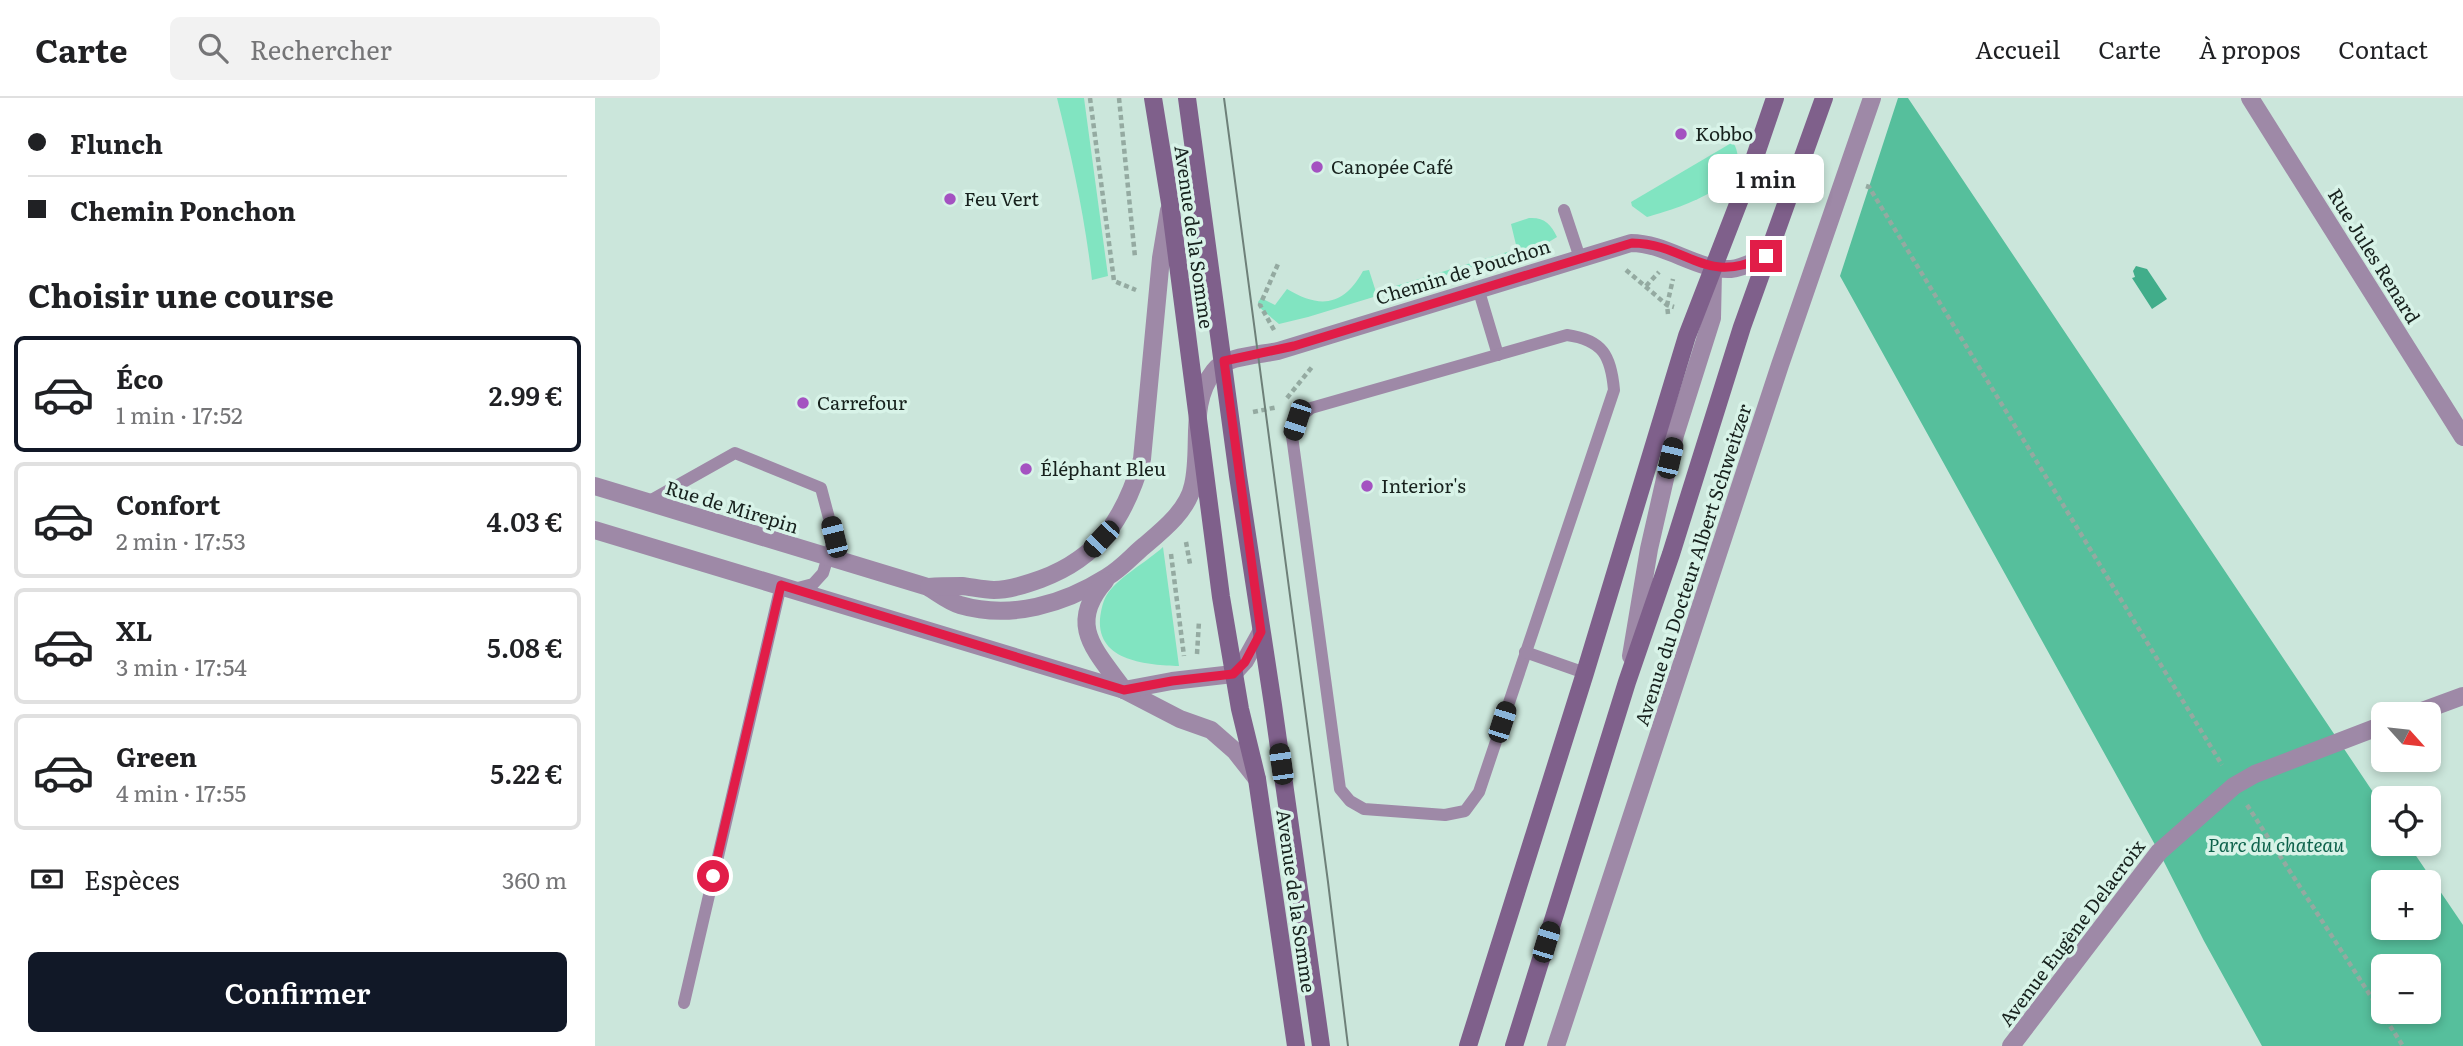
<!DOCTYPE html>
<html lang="fr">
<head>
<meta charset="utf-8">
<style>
  :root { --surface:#fff; --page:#f2f2f2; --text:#202124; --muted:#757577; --line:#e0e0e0; --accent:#111827 }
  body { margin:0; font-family:Literata,serif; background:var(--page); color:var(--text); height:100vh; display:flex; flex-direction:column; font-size:26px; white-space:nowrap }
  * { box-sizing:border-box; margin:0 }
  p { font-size:23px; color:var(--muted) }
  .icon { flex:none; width:38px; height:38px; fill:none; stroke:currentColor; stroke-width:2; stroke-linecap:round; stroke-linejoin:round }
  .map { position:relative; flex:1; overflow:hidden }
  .details { display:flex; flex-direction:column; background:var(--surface); width:595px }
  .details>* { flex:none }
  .hud { display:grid; align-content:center; height:154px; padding:0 28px; background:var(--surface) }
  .needle { width:46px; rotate:117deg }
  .controls { position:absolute; left:1776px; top:604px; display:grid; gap:14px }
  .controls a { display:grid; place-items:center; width:70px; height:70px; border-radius:10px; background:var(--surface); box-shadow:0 4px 10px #0003; font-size:35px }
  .end { position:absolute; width:32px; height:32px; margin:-16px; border:9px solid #e11d48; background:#fff; box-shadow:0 0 0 4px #fff }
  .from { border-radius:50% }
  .bubble { position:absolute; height:49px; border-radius:10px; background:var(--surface); box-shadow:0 4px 10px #0003; font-size:23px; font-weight:600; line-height:49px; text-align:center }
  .car { position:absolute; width:21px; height:42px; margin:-21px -10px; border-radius:9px; box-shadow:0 0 5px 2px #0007; background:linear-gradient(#222 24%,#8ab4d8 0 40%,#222 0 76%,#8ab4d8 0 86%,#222 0) }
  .hud b { display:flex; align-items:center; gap:24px; height:66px; font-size:26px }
  .hud b+b { border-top:2px solid var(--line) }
  .hud i { width:18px; height:18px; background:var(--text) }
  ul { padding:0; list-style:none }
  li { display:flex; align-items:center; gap:21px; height:116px; margin:0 14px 10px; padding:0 14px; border:4px solid var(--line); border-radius:10px }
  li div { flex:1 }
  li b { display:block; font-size:26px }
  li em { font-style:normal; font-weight:600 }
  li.current { border-color:var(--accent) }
  li>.icon { width:63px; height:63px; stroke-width:1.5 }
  h2 { padding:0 28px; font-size:32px; line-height:84px }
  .pay { display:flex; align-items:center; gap:18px; height:77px; padding:0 28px; font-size:26px }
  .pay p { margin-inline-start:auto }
  .cta { display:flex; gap:14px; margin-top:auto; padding:14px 28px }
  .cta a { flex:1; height:80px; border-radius:10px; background:var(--accent); color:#fff; font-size:28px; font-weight:600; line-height:80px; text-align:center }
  header { display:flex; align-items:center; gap:42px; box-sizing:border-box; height:98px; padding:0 35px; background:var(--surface); border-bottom:2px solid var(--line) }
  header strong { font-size:33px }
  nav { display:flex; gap:38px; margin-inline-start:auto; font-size:24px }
  .search { width:490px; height:63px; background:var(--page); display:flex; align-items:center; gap:18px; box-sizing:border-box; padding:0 24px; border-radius:10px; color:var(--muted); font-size:26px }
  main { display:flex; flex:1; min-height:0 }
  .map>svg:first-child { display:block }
</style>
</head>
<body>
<header>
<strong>Carte</strong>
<div class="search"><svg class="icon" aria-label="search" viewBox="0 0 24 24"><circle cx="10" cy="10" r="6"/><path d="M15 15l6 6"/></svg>Rechercher</div>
<nav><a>Accueil</a><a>Carte</a><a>À propos</a><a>Contact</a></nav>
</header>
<main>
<section class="details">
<div class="hud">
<b><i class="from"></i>Flunch</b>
<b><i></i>Chemin Ponchon</b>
</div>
<h2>Choisir une course</h2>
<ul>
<li class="current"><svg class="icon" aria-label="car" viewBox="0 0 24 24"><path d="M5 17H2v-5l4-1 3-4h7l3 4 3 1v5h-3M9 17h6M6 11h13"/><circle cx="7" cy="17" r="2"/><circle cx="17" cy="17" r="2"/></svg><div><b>Éco</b><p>1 min · 17:52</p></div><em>2.99 €</em></li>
<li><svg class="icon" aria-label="car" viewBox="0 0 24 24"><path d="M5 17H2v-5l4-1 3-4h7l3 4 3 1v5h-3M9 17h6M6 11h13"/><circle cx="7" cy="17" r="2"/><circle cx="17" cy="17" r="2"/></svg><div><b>Confort</b><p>2 min · 17:53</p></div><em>4.03 €</em></li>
<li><svg class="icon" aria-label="car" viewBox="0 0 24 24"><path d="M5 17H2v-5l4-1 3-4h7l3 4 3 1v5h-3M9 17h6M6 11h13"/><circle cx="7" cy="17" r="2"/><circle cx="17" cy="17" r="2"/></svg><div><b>XL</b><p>3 min · 17:54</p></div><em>5.08 €</em></li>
<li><svg class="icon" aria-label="car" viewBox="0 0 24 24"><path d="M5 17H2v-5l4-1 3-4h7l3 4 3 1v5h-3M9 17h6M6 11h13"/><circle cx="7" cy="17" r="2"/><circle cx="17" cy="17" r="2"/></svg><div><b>Green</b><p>4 min · 17:55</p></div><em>5.22 €</em></li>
</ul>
<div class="pay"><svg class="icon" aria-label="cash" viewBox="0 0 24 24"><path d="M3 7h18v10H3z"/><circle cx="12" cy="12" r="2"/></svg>Espèces<p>360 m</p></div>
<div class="cta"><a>Confirmer</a></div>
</section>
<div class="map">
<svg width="1868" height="948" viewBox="0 0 1868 948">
  <rect width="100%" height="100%" fill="#cbe6db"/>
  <!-- green -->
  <g fill="#81e4c1">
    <path d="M462 0H489L513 178 497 182C490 120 477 60 462 0Z"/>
    <path d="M1138 44C1163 87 1080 111 1052 119L1037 108 1036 104Z"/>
    <path d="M934 120C949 119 956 126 962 139L949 147 713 219 684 226 665 210 663 204 666 200 680 207 692 191C725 211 749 208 768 173L774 172 781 194 922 151 916 126Z"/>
    <path d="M568 449 584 568C554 567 502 564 505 521 506 512 508 502 513 495 524 479 553 463 568 449Z"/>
  </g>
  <!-- forest -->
  <path fill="#56bf9c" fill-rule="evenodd" d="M1303 0H1313L1788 709V746H1813L1868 827V948H1667L1609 843 1564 754 1245 178ZM1788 784H1834V830H1788ZM1788 868H1834V914H1788Z"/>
  <!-- water -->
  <path fill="#41ad8a" d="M1541 168 1552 171 1572 201 1557 211 1537 180 1540 179 1538 173Z"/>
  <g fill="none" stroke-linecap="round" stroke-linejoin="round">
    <!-- path -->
    <g stroke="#94aaa1" stroke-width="4.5" stroke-dasharray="5 3.5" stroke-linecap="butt">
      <path d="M495 0 519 183 541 192"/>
      <path d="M524 0 540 159"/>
      <path d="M1271 88 1274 89 1627 667"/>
      <path d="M1031 172 1072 207 1079 209"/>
      <path d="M1051 188 1064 174"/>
      <path d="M1073 216 1072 207 1078 181"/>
      <path d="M679 232 665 207 683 166"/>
      <path d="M692 300 717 269"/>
      <path d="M658 314 683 309"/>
      <path d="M591 444 595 466"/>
      <path d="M576 456 589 558"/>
      <path d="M602 556 604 523"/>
      <path d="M1652 707 1808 948"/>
    </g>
    <!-- service -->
    <g stroke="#9e89a7" stroke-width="12">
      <path d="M969 112 985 160"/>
      <path d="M883 190 903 257"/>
      <path d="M972 237C1008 242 1016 258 1019 292L884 694 870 713 850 717 769 711 755 703 745 691 697 338 702 322 716 310Z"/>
      <path d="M51 405 140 355 226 390 239 439 228 475 218 486 199 491"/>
      <path d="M930 554 990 575"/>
      <path d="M89 905 186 487"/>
    </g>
    <!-- minor -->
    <g stroke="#9e89a7" stroke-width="18">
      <path d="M1655 0 1868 339"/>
      <path d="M0 388 333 489C343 495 354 504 365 507 416 522 469 506 512 479 526 471 537 458 549 448 568 432 593 412 598 387 607 349 593 306 619 273 630 258 664 257 683 253L1036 145C1071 145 1103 173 1136 171 1148 170 1160 163 1171 158"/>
      <path d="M0 432 529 592 585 621 616 632 640 653 662 681"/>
      <path d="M510 483C471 527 501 553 529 592"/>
      <path d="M334 489C345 488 356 488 367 488 377 489 388 492 399 492 415 492 432 486 446 481 505 459 530 419 547 361L566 160 574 112"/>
      <path d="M1036 558 1054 451 1080 337 1117 220 1118 173"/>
      <path d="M529 592 577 583 638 576 650 563 666 534"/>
      <path d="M1819 616 1868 598"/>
      <path d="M961 948 1185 267 1277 0"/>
      <path d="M1416 948 1564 754 1639 688 1660 676 1788 627"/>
    </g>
    <!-- secondary -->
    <g stroke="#7f608b" stroke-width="18">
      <path d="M558 0 575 105 626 499 645 611 662 681 701 948"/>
      <path d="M592 0 643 378 678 607 726 948"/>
      <path d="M873 948 990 575 1092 238 1150 88 1180 0"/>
      <path d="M919 948 1032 584 1076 456 1147 229 1229 0"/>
    </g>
    <!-- tram -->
    <path stroke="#6e8079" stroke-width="2" d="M629 0 733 784 753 948"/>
  </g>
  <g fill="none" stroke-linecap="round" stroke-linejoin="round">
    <!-- route -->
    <path stroke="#e11d48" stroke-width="9" d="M118 778 186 487 529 592 577 583 638 576 650 564 666 534 629 263 699 248 1037 145C1094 146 1109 189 1171 158"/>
  </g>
  <!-- markers -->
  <g fill="#a452c1" stroke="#d8f3e8" stroke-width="2.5">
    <circle cx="1086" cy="36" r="7"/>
    <circle cx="722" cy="69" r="7"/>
    <circle cx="355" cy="101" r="7"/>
    <circle cx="208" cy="305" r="7"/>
    <circle cx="431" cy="371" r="7"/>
    <circle cx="772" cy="388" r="7"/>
  </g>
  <g text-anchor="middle" stroke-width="7" stroke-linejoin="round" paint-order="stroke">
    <!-- poi labels -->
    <g font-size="19" fill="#17211d" stroke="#d8f3e8" text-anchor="start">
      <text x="1100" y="43">Kobbo</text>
      <text x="736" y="76">Canopée Café</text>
      <text x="369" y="108">Feu Vert</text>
      <text x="222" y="312">Carrefour</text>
      <text x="445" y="378">Éléphant Bleu</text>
      <text x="786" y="395">Interior's</text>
    </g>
    <!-- street labels -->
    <g font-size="19" fill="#17211d" stroke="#d8f3e8">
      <text transform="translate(599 139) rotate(82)" y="7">Avenue de la Somme</text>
      <text transform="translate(1779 158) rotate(58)" y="7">Rue Jules Renard</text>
      <text transform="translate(868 174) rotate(-17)" y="7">Chemin de Pouchon</text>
      <text transform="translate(137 409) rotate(17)" y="7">Rue de Mirepin</text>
      <text transform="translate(1098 467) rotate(-72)" y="7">Avenue du Docteur Albert Schweitzer</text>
      <text transform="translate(701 803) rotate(82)" y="7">Avenue de la Somme</text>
      <text transform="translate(1477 835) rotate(-53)" y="7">Avenue Eugène Delacroix</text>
    </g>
    <!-- park labels -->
    <g font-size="19" font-style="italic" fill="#0d624b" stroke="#d8f3e8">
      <text x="1681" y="754">Parc du chateau</text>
    </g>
  </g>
</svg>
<div class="controls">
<a><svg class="needle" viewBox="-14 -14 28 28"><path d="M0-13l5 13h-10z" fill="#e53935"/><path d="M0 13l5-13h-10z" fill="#757577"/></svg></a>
<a><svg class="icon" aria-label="locate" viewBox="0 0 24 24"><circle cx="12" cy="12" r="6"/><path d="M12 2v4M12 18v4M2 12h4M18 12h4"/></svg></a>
<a>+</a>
<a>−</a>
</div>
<i class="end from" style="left:118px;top:778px"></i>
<i class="end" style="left:1171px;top:158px"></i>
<div class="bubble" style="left:1113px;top:56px;width:116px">1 min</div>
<i class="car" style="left:702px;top:322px;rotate:198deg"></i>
<i class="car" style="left:1075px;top:360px;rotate:13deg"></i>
<i class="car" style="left:239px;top:439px;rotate:346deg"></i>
<i class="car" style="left:506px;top:441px;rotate:223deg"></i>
<i class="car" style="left:907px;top:624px;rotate:18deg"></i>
<i class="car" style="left:686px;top:666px;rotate:352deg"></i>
<i class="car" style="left:951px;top:844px;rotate:17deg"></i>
</div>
</main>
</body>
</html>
